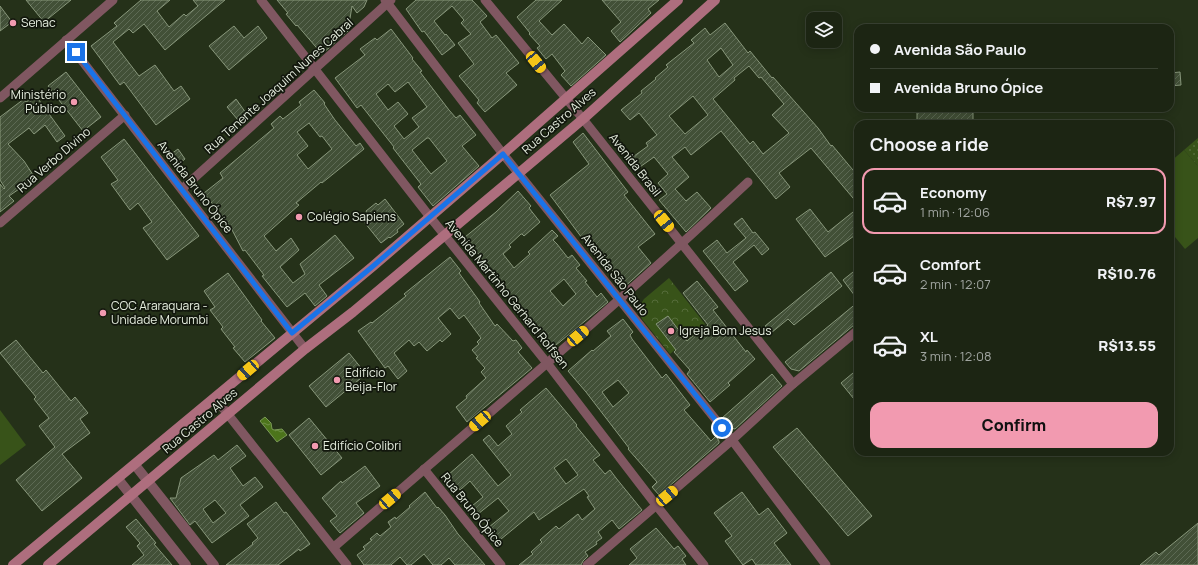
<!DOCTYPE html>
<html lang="en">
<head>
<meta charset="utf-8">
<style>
  :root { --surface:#1c2513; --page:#252d1c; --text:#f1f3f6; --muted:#a0a5a0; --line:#3a4233; --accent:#f29ab0 }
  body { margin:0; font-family:Manrope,sans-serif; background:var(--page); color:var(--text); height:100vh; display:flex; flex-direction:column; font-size:15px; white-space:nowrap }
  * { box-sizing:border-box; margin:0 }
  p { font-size:13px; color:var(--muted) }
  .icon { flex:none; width:22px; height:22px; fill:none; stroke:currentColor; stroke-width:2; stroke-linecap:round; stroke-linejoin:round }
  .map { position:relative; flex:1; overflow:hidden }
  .sheet { position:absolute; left:854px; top:120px; width:320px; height:336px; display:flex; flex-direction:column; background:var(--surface); border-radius:12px; box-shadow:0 2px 10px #0003,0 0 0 1px var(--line) }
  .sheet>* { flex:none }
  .guide { position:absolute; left:854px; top:24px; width:320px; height:88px; border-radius:12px; box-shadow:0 2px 10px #0003,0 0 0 1px var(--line); display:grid; align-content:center; height:88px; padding:0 16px; background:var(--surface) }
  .fabs { position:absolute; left:806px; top:12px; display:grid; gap:8px }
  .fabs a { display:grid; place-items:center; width:36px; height:36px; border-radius:8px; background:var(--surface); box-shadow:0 2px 10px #0003,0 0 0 1px var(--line); font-size:20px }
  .end { position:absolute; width:18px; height:18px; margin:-9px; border:5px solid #1a73e8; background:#fff; box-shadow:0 0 0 2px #fff }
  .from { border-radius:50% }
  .car { position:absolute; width:12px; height:24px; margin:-12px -6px; border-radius:5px; box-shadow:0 0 3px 1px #0007; background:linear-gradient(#f5c518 24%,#345 0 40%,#f5c518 0 76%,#345 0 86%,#f5c518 0) }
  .guide b { display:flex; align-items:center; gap:14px; height:38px; font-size:15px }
  .guide b+b { border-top:1px solid var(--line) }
  .guide i { width:10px; height:10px; background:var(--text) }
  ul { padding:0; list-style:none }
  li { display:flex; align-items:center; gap:12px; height:66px; margin:0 8px 6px; padding:0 8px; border:2px solid transparent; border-radius:12px }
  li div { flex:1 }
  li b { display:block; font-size:15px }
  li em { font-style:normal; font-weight:800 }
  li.active { border-color:var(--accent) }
  li>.icon { width:36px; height:36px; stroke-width:1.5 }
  h2 { padding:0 16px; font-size:18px; line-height:48px }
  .primary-button { display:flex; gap:8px; margin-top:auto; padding:8px 16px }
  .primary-button a { flex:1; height:46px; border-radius:12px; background:var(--accent); color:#111; font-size:16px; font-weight:800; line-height:46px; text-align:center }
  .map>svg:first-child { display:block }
</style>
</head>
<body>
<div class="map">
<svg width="1198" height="565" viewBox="0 0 1198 565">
  <defs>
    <pattern id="grass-dots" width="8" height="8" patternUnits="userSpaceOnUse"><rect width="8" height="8" fill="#385319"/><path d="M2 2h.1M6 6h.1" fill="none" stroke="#556c3a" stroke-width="1.8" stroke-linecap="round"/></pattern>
    <pattern id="park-crowns" width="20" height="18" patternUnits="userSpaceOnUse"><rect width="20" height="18" fill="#385319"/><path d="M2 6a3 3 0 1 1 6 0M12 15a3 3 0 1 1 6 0" fill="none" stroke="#556c3a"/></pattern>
    <pattern id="water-ripples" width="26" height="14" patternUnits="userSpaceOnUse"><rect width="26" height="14" fill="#4c741b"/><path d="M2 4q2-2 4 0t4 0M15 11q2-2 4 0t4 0" fill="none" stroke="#6e8f47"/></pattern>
    <pattern id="building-hatch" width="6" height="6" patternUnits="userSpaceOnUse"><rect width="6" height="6" fill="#425037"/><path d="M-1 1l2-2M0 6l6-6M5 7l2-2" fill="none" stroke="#5d6a54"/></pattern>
  </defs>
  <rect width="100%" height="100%" fill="#253119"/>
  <!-- grass -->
  <path fill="url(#grass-dots)" d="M1198 138V166L1184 150Z"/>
  <!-- park -->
  <path fill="url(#park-crowns)" d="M669 278 705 324 670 354 642 319 638 308 644 299Z"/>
  <!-- pitch -->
  <g fill="#385319">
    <path d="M1184 150 1198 166V238L1185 249 1170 231V162Z"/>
    <path d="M0 410 26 445 0 465Z"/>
  </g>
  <!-- water -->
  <path fill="url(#water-ripples)" stroke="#7a9956" d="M265 417 271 423 272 429 274 430 282 429 287 435 277 442 260 421Z"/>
  <!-- building -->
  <g fill="url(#building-hatch)" stroke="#88977b" fill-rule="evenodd">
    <path d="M26 0H71L44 22Z"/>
    <path d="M141 0H170L157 11 169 27 184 14 186 16 198 6 193 0H225L165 50 144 24 133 33 129 29 113 42 139 76 155 65 174 91 181 86 190 99 156 125 124 82 120 85 91 46 117 26 114 23Z"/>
    <path d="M277 0H367L364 7 357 13 352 6 348 31 322 54 297 25 296 26 286 14 288 13Z"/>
    <path d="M416 0H472L487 16 480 22 492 38 496 35 519 63 506 73 517 85 485 112 477 103 479 100 459 76 474 64 458 43 471 34 461 23 464 20 452 6 434 21 445 35 446 34 455 45 442 55 424 31 422 32 406 9Z"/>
    <path d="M536 0H562L539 21 552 35 564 24 582 44 588 37 606 55 571 86 561 75 565 71 552 54 546 59 537 48 540 46 529 34 530 33 517 17Z"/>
    <path d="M602 0H659L648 9 651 13 620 42 611 31 621 22Z"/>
    <path d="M0 6 12 22 0 31Z"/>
    <path d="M725 23 748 53 750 51 772 78 773 77 818 128 831 146 832 145 858 176V204L811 148 779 173 790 187 776 199 721 131 691 155 685 147 672 157 689 177 675 189 686 201 697 192 711 208 686 232 659 200 667 194 658 183 668 174 654 157 637 169 630 159 648 146 646 143 657 135 639 113 630 120 621 110 642 93 641 91 656 79 655 78 668 67 666 65 694 43 691 40 705 28 710 35ZM721 48 733 65 719 77 707 60ZM749 66 759 78 761 77 784 104 772 115 789 133 763 154 753 141 750 144 713 99 735 80 734 78ZM693 96 708 115 685 134 669 116Z"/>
    <path d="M234 26 244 38 258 26 267 38 229 70 209 46Z"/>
    <path d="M391 29 413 58 412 59 422 71 420 72 449 110 456 118 460 115 476 135 462 146 479 166 433 206 418 187 421 184 393 148 394 147 361 105 357 108 335 78 365 55 360 49 375 38 377 40ZM408 82 427 107 412 118 419 127 404 139 394 126 408 114 398 102 388 110 376 94 388 84 395 92ZM427 138H429L447 161 431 174 412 150Z"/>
    <path d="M66 72 101 117 83 131 48 86Z"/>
    <path d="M1180 72 1181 85 1170 86V73Z"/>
    <path d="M314 90 325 103 324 104 335 120 356 146 360 143 364 149 322 183 321 182 296 203 299 205 264 236 276 251 291 238 299 250 280 267 293 283 305 274 300 264 335 235 354 258 319 285 327 296 315 306 305 293 287 307 262 276 264 275 245 250 243 251 230 226 204 193 223 178 220 173 274 128 271 124 280 116 283 119 301 105 299 102ZM309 123 320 137 322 136 332 149 308 169 297 155 308 146 297 132Z"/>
    <path d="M36 96 65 136 57 142 45 125 34 134 29 128 8 144 24 161 35 178 9 196 14 201 0 212V184L4 189 5 188 0 180V117L24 99 26 102Z"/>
    <path d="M236 99 246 113 238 120 227 107Z"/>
    <rect x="917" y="108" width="56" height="16"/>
    <path d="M583 133 628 192 624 195 655 234 638 247 651 263 622 289 613 279 617 276 592 245 591 246 583 237 582 238 550 195 589 164 573 142Z"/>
    <path d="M124 139 199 236 167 260 143 228 152 222 138 203 130 210 111 184 118 180 101 157Z"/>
    <path d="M178 149 185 159 179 164 171 154Z"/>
    <path d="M518 191 531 206 529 208 540 222 524 236 522 234H521L509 245 511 247 503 254 514 268 530 254 528 252 552 230 558 236 553 240 557 244 568 258 572 255 580 265 576 268 587 281 585 282 597 297 601 293 608 302 550 350 538 336 540 335 537 330 520 311 521 310 500 284 501 283 489 269H490L465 237 496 212ZM564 279 576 294 563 306 550 291Z"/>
    <path d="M385 199 404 224 397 230 398 232 390 238 389 237 381 243 361 218 367 213 366 211 376 203 378 205Z"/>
    <path d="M858 208V233L825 257 796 219 810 209 828 232Z"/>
    <path d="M742 218 753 233 755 232 769 249 762 255 754 245 733 262 748 281 735 291 703 251 717 240 727 253 746 238 734 224Z"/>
    <path d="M450 257 461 271 459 273 480 302 479 303 495 326 497 324 513 341 516 340 522 348 518 352 532 368 467 422 456 407 467 398 466 396 486 378 481 372 485 368 476 358 478 357 472 350 479 344 477 342 481 338 464 315 459 319 450 308 438 318 451 334 442 342 440 340 427 351 419 342 414 346 409 340 394 353 407 371 398 379 388 366 385 368 358 331 371 322 372 323 406 296 404 294Z"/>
    <path d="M858 268V300L843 280Z"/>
    <path d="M831 272 842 286 794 325 788 319 771 333 765 326Z"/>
    <path d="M228 273 262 320 261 321 275 338 245 362 233 348 235 347 221 329 223 327 210 310 215 307 204 291Z"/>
    <path d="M697 281 718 307 713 310 746 352 747 350 755 359 728 383 730 385 710 402 687 374 690 370 674 352 676 350 656 324 668 316 687 341 695 334 696 335 708 325 683 293Z"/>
    <path d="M858 302V324L854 325 799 371 791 369 785 362Z"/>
    <path d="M623 319 633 332 630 335 632 339 662 378 666 374 690 405 684 410 711 441 716 436 719 441V443L659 495 652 487 657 482 628 449 629 448 586 392 568 371 592 350 593 351 611 336 607 331ZM618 380 629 393 613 407 602 392Z"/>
    <path d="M16 340 43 373 46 370 71 401 75 397 88 413 80 419 90 433 62 454 82 478 42 511 16 480 55 447 39 426 49 418 34 399 36 397 0 353Z"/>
    <path d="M349 353 366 374 326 407 309 386Z"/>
    <path d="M853 373 858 379V404L841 383Z"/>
    <path d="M772 374 782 386 735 429 730 428 722 418Z"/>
    <path d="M546 388 577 425 576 426 600 455 593 460 605 474 610 470 616 478 642 510 619 529 612 520 598 532 602 538 596 542 597 544 585 552 588 556 583 561 581 565H519L533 554 531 552 542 542 540 540 556 526 559 529 578 514 582 520 595 509 587 497 589 496 584 489 539 520 534 512 495 544 484 531 509 511 498 498 478 514 472 506 483 497 470 481 460 490 448 475 472 454 498 486 511 475 483 440 489 435 498 446 512 434 506 426 522 412 520 410ZM566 459 578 475 566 484 554 468Z"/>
    <path d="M309 418 342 458 321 475 289 435Z"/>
    <path d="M797 428 872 516 848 536 773 447Z"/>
    <path d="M237 445 246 456 230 468 243 486 255 477 263 487 240 505 249 516 212 543 195 521 190 525 170 498H176L181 478 214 455 218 460ZM215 500 226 513 213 523 203 509Z"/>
    <path d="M365 466 380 486 356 503 364 513 340 533 330 521 337 516 322 498 341 481 342 483Z"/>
    <path d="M425 492 437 508 438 507 445 515 458 534 485 565H455L449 558 441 565H433L424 554 411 565H407L400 557 391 565H364L357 555 365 549 363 547 372 540 370 539 377 533 380 536 391 527 388 522 395 517 396 519 410 507 409 506Z"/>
    <path d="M742 492 759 515 768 508 787 533 774 543 791 565H756L752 559 743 565 725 541 732 536 714 513Z"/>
    <path d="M276 502 284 513 286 512 310 544 300 551 299 549 278 565H226L253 544 252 543 258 538 247 524Z"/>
    <path d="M136 519 156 543 154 544 172 565H132L144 555 137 546 140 543 126 527Z"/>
    <path d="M1198 523V565H1140L1156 552 1159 555Z"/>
    <path d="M656 528 674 549 678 546 686 556 682 559 686 565H629L637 558 630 549Z"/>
  </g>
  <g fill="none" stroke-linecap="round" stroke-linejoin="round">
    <!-- minor -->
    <g stroke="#805761" stroke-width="9">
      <path d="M261 0 430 217 547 363 656 505 704 565"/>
      <path d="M385 0 503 154 732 440 826 565"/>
      <path d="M485 0 583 119 793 384"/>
      <path d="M66 40 305 349"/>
      <path d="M0 98 113 0"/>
      <path d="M182 189 391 0"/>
      <path d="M0 223 125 115"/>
      <path d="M215 398 347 565"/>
      <path d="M424 469 501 565"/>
      <path d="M334 547C473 427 614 308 748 182"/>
      <path d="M587 565 732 440 793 384 858 330"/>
    </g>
    <!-- tertiary -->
    <g stroke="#805761" stroke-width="10">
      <path d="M135 465 214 565"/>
      <path d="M118 479 186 565"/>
    </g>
    <!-- secondary -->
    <g stroke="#ae6e7e" stroke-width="10">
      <path d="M13 565 372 267 503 154 678 0"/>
      <path d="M48 565 305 349 353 312 519 173 583 119 715 0"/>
    </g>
  </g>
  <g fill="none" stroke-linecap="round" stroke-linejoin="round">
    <!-- route -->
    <path stroke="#1a73e8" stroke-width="5" d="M76 52 292 333 372 267 503 154 722 428"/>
  </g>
  <!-- markers -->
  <g fill="#f29ab0" stroke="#12170d" stroke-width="1.5">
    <circle cx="13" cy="23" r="4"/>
    <circle cx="74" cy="102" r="4"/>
    <circle cx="299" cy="217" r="4"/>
    <circle cx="103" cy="313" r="4"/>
    <circle cx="671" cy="331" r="4"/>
    <circle cx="337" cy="380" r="4"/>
    <circle cx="315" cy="446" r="4"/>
  </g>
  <g text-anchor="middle" stroke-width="3.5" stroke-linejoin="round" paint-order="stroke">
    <!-- poi labels -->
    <g font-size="12" fill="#e6eedf" stroke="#12170d" text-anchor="start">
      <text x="21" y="27">Senac</text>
      <text x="66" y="99" text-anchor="end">Ministério<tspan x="66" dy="14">Público</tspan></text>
      <text x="307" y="221">Colégio Sapiens</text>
      <text x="111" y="310">COC Araraquara -<tspan x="111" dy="14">Unidade Morumbi</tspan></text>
      <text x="679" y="335">Igreja Bom Jesus</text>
      <text x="345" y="377">Edifício<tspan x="345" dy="14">Beija-Flor</tspan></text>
      <text x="323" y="450">Edifício Colibri</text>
    </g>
    <!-- street labels -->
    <g font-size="12" fill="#e6eedf" stroke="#12170d">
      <text transform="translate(279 86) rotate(-42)" y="4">Rua Tenente Joaquim Nunes Cabral</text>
      <text transform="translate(559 121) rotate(-41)" y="4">Rua Castro Alves</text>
      <text transform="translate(54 160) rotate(-41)" y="4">Rua Verbo Divino</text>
      <text transform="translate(635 165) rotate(52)" y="4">Avenida Brasil</text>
      <text transform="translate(195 187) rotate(52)" y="4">Avenida Bruno Ópice</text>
      <text transform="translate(615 275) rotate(52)" y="4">Avenida São Paulo</text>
      <text transform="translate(507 294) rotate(51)" y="4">Avenida Martinho Gerhard Rolfsen</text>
      <text transform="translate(200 421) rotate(-40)" y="4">Rua Castro Alves</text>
      <text transform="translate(472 510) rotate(51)" y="4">Rua Bruno Ópice</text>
    </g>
  </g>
</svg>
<div class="fabs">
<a><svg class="icon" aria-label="layers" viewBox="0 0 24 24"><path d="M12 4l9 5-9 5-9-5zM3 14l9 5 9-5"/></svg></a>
</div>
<i class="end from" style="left:722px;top:428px"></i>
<i class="end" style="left:76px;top:52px"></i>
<i class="car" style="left:536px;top:62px;rotate:141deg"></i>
<i class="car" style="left:664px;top:221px;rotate:141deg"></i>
<i class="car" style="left:578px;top:336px;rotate:49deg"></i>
<i class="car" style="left:248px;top:370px;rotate:229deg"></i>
<i class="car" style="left:480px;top:421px;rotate:229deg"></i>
<i class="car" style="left:667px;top:496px;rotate:50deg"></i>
<i class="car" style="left:390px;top:499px;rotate:49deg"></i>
<div class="guide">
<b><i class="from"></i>Avenida São Paulo</b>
<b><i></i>Avenida Bruno Ópice</b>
</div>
<section class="sheet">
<h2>Choose a ride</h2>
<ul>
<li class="active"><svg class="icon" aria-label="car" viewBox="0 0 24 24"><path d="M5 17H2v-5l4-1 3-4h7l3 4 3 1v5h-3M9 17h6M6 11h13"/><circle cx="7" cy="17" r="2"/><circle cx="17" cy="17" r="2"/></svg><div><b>Economy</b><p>1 min · 12:06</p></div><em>R$7.97</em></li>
<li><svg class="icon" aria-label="car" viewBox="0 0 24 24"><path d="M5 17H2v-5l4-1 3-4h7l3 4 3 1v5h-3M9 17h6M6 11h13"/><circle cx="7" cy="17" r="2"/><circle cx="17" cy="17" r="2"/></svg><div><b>Comfort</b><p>2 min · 12:07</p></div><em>R$10.76</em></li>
<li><svg class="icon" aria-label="car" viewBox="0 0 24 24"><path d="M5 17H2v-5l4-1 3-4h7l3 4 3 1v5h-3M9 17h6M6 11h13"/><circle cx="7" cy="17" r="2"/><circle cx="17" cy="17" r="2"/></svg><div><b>XL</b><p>3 min · 12:08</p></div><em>R$13.55</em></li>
</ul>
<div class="primary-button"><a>Confirm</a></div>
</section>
</div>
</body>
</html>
